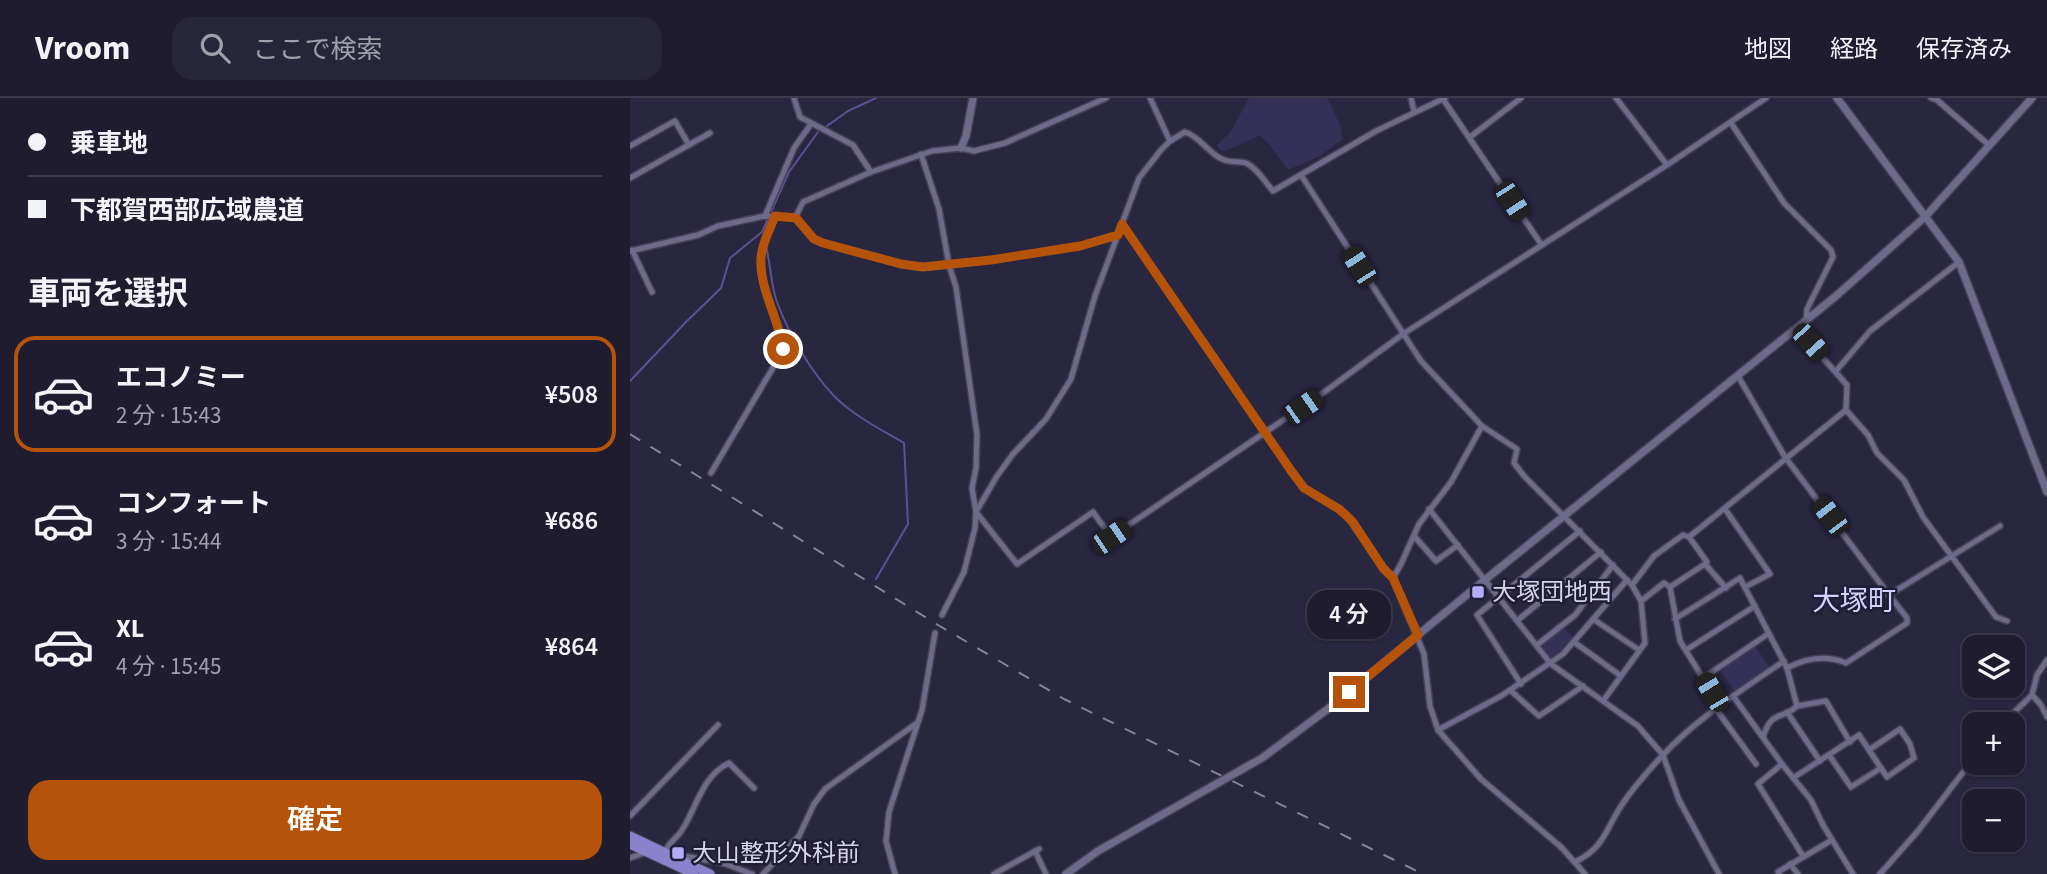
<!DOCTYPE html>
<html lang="ja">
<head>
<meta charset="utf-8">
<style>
  :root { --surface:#1f1c30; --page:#272538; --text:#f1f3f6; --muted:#a1a1ab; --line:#3c3a4c; --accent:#b45309 }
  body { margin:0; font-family:"Source Sans 3","Noto Sans JP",sans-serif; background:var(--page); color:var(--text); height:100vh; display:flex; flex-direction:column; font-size:26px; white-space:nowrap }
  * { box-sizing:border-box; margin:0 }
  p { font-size:23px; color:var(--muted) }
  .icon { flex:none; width:38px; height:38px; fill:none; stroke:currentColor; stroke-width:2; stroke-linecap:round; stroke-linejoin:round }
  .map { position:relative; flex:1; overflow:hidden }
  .drawer { display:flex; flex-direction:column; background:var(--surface); width:630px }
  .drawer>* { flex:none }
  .guide { display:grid; align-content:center; height:154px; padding:0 28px; background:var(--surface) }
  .controls { position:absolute; left:1332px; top:537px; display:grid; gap:14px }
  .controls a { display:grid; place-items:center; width:63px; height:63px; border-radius:14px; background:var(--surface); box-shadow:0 2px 5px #0004,0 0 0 2px var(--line); font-size:35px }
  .end { position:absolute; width:32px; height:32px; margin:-16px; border:9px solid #b45309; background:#fff; box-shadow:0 0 0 4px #fff }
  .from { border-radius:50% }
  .bubble { position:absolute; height:49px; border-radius:21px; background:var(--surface); box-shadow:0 2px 5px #0004,0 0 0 2px var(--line); font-size:23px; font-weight:600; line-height:49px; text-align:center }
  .car { position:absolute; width:21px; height:42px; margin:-21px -10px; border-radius:9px; box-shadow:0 0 5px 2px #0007; background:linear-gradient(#222 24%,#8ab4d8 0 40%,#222 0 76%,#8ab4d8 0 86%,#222 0) }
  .guide b { display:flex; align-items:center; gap:24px; height:66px; font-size:26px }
  .guide b+b { border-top:2px solid var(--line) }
  .guide i { width:18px; height:18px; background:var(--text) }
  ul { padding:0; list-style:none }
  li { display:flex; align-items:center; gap:21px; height:116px; margin:0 14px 10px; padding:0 14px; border:4px solid transparent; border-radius:21px }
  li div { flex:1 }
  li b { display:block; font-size:26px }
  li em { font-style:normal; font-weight:600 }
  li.selected { border-color:var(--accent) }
  li>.icon { width:63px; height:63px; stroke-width:1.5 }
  h2 { padding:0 28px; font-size:32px; line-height:84px }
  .action { display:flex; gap:14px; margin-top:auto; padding:14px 28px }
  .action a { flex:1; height:80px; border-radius:21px; background:var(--accent); color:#fff; font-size:28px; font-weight:600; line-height:80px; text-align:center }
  header { display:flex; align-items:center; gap:42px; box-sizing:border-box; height:98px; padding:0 35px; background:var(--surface); border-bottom:2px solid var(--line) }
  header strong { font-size:33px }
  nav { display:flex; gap:38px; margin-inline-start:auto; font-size:24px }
  .search { width:490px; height:63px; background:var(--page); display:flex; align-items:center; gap:18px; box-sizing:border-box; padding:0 24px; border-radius:21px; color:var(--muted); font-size:26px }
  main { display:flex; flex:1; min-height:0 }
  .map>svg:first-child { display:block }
</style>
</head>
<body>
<header>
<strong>Vroom</strong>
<div class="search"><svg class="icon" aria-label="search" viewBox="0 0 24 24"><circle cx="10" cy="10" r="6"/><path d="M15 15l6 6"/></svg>ここで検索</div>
<nav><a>地図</a><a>経路</a><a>保存済み</a></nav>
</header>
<main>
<section class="drawer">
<div class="guide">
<b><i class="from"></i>乗車地</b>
<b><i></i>下都賀西部広域農道</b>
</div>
<h2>車両を選択</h2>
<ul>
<li class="selected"><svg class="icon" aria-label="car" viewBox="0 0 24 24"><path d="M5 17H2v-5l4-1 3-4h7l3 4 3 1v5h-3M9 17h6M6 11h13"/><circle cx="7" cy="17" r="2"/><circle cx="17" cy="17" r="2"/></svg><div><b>エコノミー</b><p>2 分 · 15:43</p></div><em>¥508</em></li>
<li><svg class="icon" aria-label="car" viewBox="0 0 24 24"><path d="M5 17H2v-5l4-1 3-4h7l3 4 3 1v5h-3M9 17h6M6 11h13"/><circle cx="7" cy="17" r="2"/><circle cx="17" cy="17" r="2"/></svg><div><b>コンフォート</b><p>3 分 · 15:44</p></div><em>¥686</em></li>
<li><svg class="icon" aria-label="car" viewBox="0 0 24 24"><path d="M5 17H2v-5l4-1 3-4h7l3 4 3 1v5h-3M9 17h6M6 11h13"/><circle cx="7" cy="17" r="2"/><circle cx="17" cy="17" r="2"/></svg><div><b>XL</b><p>4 分 · 15:45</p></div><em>¥864</em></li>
</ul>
<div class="action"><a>確定</a></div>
</section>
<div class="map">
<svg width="1417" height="776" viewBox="0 0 1417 776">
  <rect width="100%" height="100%" fill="#292640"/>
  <!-- green -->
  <g fill="#353058">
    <path d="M619 0H697L711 29 713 41 690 58 658 72 638 45 630 37 596 53 590 52 587 47 601 33Z"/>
    <path d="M933 529 944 540 924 560 920 559 913 550 914 546Z"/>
    <path d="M1125 548 1139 569 1104 593 1090 572Z"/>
  </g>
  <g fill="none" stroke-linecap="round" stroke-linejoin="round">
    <!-- stream -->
    <g stroke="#5b5293" stroke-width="2">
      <path d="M197 28 218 13 246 0"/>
      <path d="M135 145C141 164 140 185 147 204 158 235 183 277 206 300 226 319 250 331 274 345L278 426 246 481"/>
      <path d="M0 283 56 224 91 190 100 160 132 134 159 74 188 34"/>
    </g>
    <defs>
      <g id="minor">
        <path d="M164 0 170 19 223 47 241 74"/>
        <path d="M520 0 540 43"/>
        <path d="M781 0 784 13"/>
        <path d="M986 0 1037 67"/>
        <path d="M1301 0 1307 2 1360 48"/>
        <path d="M813 1 911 146"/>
        <path d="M1101 25 1154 105 1201 152 1203 159 1177 211 1176 222"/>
        <path d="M840 39 891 0"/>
        <path d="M0 48 45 23 59 47"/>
        <path d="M291 56 309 111 319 167 326 189 347 337 346 370 342 390 346 414 345 430 334 474 312 517"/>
        <path d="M671 77 791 263 852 328 887 351 884 365 894 378 1002 487 1011 503 1015 545 973 603"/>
        <path d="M0 80 80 35"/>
        <path d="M135 118 164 50 181 26"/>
        <path d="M165 120 173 104 241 74 302 53 331 50 344 53 375 45 476 0"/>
        <path d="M492 126 662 374 674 390 716 416 753 470 763 480 794 556 800 608 808 632 851 681 931 749 955 776"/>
        <path d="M2 152 22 194"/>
        <path d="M0 153 68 137 88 128 135 118 165 120 184 141 193 145 271 166 293 169 361 162 450 148 487 137"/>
        <path d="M1166 230 1217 287 1216 312 1238 337 1247 355 1274 382 1293 419 1366 519 1377 523"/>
        <path d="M1206 273 1240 233 1329 164"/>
        <path d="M1108 278 1155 359 1259 497 1370 428"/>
        <path d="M81 375 154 251C149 221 129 190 131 160 132 145 140 131 145 118"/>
        <path d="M799 411 921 566 1008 628 1033 657 1049 702 1089 776"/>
        <path d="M1095 411 1140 476 1115 489"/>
        <path d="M346 414 387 466 463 414 481 439 693 295 773 236 1037 67 1136 0"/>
        <path d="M346 414 367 378 383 356 416 321 441 281 465 198 509 80 531 52 540 43 555 34C570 39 577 53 590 60 599 66 608 62 616 65 627 70 635 84 643 93L746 33 815 0"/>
        <path d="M784 438 806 463 828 447"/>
        <path d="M1059 439 1077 464 1075 466"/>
        <path d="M763 480 771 466 789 426 821 384 852 328"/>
        <path d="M1002 487 1024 458 1053 437 1059 439 1216 312"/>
        <path d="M1040 489 1075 466 1096 490"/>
        <path d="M1011 503 1034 485 1040 489 1050 543 1090 608"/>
        <path d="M963 521 1009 552"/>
        <path d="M1045 521 1110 480 1157 570 1167 608C1151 623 1142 611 1133 639"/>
        <path d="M888 522 971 454"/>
        <path d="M944 544 991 578"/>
        <path d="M907 547 945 517 983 467"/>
        <path d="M1056 552 1125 508"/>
        <path d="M1157 570C1176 560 1197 557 1216 565L1277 525V520L1259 497"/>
        <path d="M1073 580 1138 536"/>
        <path d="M891 586 847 517 950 433"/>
        <path d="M880 592 909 618 953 588"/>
        <path d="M1402 597 1411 607 1417 619"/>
        <path d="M1103 598 1152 666 1181 702 1193 727 1223 776"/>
        <path d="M1167 608 1196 603 1220 644"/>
        <path d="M1086 611 1126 666"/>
        <path d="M1157 614 1190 663"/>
        <path d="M1372 626 1402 597 1407 577 1417 562"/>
        <path d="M808 632 871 598 933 556 997 482"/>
        <path d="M1199 657 1221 689 1251 670"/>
        <path d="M1152 666 1128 686 1173 758"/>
        <path d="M1163 680 1229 637 1257 679 1284 660 1280 646 1270 631 1239 652"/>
        <path d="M0 718 88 627"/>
        <path d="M405 753 416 776"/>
        <path d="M35 754C40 742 46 742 52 732 67 709 72 678 99 665L124 690"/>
        <path d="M0 760 17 754"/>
        <path d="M51 763 54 758 93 765 122 776"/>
        <path d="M945 764C974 750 975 733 991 708 1003 690 1017 674 1032 658 1067 620 1112 592 1154 563"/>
        <path d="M1160 766 1168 776"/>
        <path d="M133 776 169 738 184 706 195 691 287 625"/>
        <path d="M265 776 256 743 259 714 292 612 305 535"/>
        <path d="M364 776 409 751"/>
        <path d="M1149 776 1148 774 1202 742"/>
        <path d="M1250 776 1288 733 1344 660"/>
      </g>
      <g id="tertiary">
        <path d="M1207 0 1329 164 1417 394"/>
        <path d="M331 50 336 38 343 0"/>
        <path d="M699 610 856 481 1206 198 1295 119 1402 0"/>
        <path d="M436 776 468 753"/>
      </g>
      <g id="primary">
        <path d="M0 738 80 776"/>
        <path d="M0 746 64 776"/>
      </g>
    </defs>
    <!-- minor casing -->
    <use href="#minor" stroke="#454258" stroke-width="8"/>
    <!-- tertiary casing -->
    <use href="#tertiary" stroke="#454258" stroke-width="10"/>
    <!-- primary casing -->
    <use href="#primary" stroke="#454258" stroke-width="11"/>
    <!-- minor -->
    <use href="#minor" stroke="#6d6b89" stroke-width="5"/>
    <!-- tertiary -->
    <use href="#tertiary" stroke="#6d6b89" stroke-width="7"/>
    <!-- primary -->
    <use href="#primary" stroke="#8a82ca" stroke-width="9"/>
    <!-- rail -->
    <path stroke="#858399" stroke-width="2" stroke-dasharray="12 12" stroke-linecap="butt" d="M0 336 308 527 434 601 793 776"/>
    <defs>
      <path id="tertiary-bridge" d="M468 753 632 660 699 610"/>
    </defs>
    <!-- tertiary-bridge casing -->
    <use href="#tertiary-bridge" stroke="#454258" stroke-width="10" stroke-linecap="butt"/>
    <!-- tertiary-bridge -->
    <use href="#tertiary-bridge" stroke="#6d6b89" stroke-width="7"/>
  </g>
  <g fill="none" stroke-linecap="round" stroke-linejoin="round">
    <!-- route -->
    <path stroke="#b45309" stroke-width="9" d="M153 251C149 221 129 190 131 160 132 145 140 131 145 118L166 120 184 141 193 145 271 166 293 169 361 162 450 148 488 137 492 126 662 374 674 390 709 411 722 423 753 470 763 480 788 537 719 594"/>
  </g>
  <!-- markers -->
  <g fill="#b3acf9" stroke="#201d36" stroke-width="2.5">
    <rect x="841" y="487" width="14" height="14" rx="3.5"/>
    <rect x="41" y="748" width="14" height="14" rx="3.5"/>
  </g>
  <g text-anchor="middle" stroke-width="5" stroke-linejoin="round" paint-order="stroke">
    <!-- poi labels -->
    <g font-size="24" fill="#d6d5e7" stroke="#201d36" text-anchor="start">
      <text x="862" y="502">大塚団地西</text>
      <text x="62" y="763">大山整形外科前</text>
    </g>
    <!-- quarter labels -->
    <g font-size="28" fill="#d5d3fe" stroke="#201d36">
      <text x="1224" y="512">大塚町</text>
    </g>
  </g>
</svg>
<div class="controls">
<a><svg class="icon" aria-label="layers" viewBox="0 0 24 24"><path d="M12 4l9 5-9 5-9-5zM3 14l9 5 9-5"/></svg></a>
<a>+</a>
<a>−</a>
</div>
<i class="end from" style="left:153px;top:251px"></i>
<i class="end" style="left:719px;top:594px"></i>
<div class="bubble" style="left:677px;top:492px;width:84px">4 分</div>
<i class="car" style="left:882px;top:103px;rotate:147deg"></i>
<i class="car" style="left:729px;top:168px;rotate:327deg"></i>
<i class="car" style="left:1180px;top:244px;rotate:138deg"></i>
<i class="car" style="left:673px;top:309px;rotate:55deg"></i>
<i class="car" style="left:1200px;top:418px;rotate:323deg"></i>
<i class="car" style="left:481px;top:439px;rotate:56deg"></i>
<i class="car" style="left:1082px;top:594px;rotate:329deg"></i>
</div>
</main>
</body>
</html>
